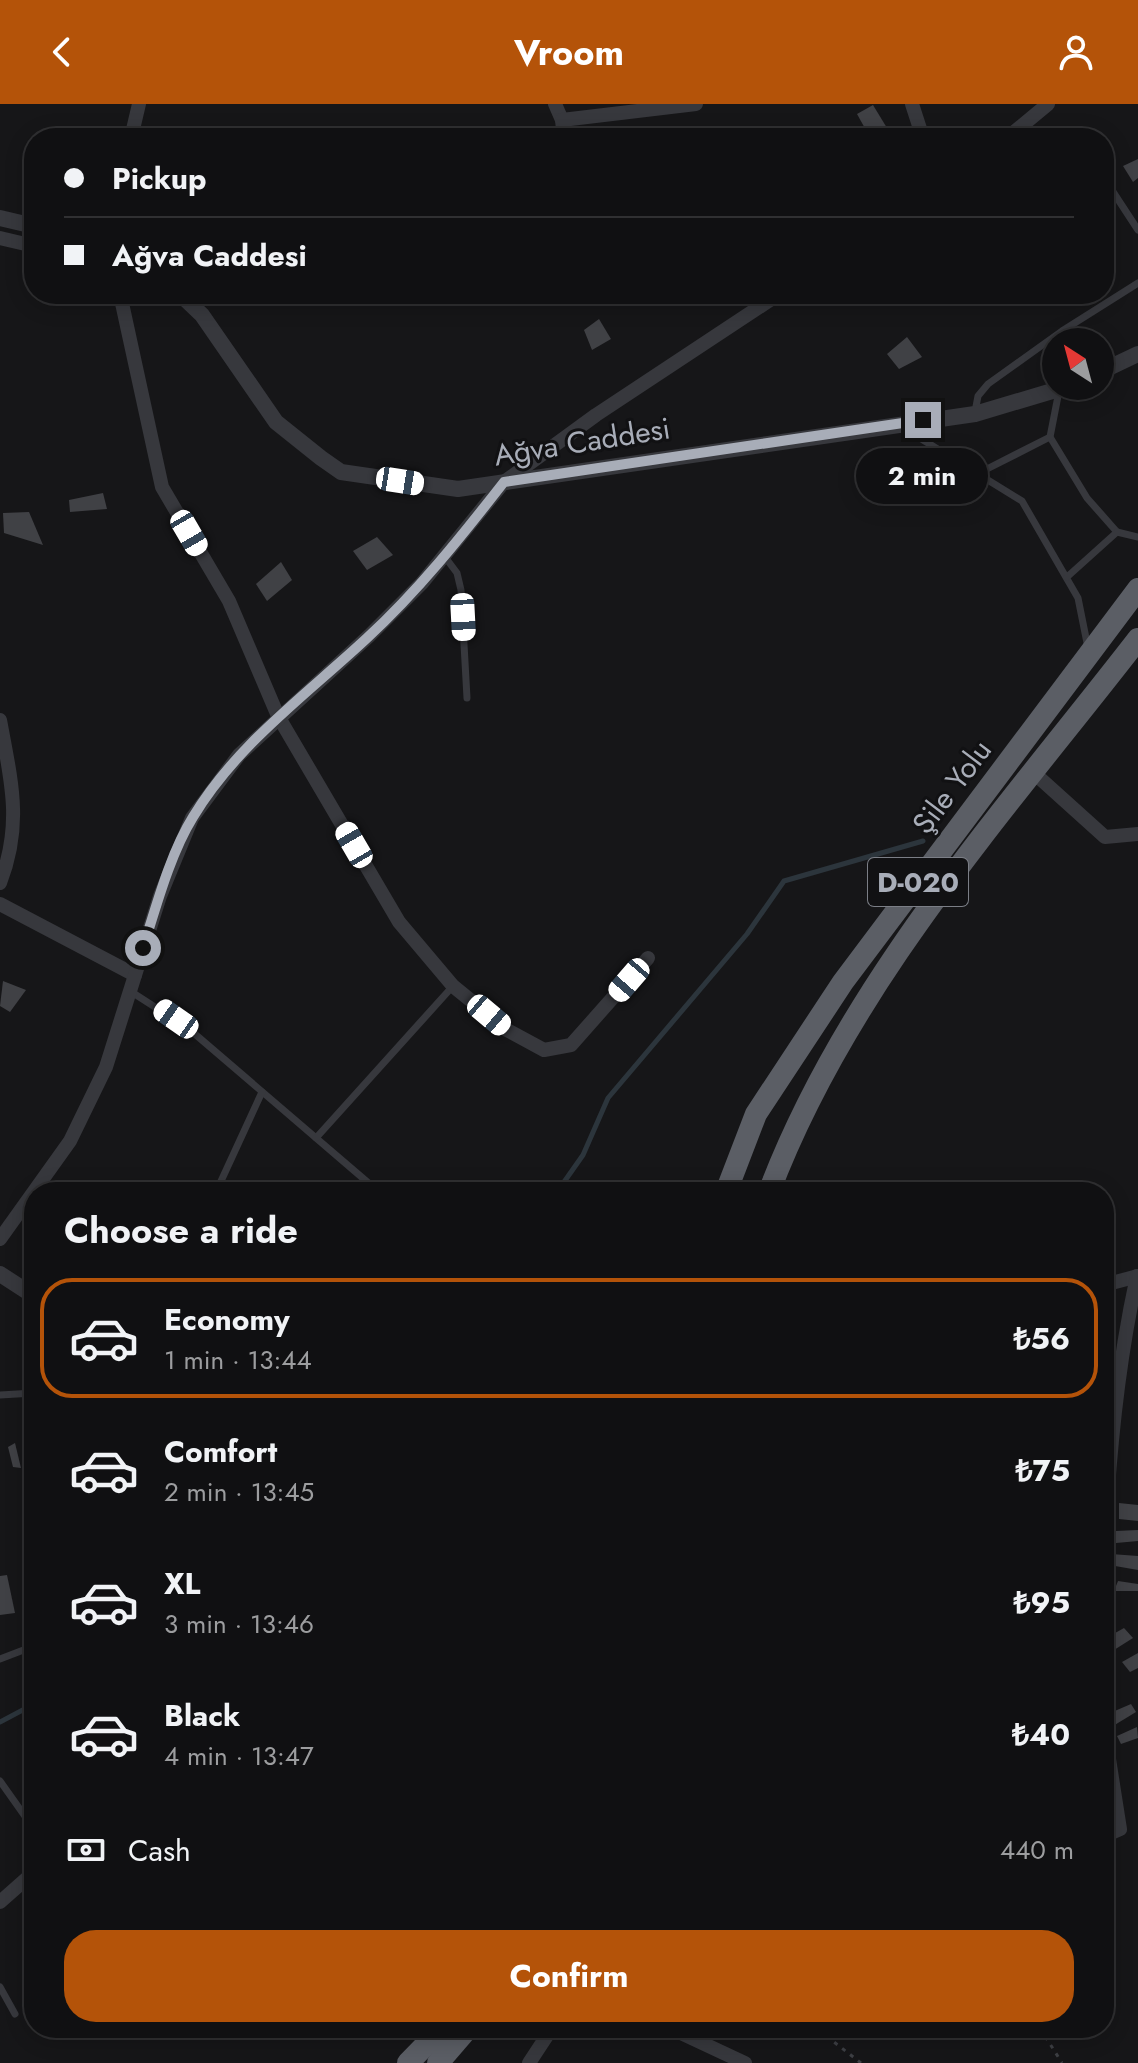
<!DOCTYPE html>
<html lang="en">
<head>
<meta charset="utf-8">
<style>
  :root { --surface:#101012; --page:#19191b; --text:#f1f3f6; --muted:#9c9d9f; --line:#303032; --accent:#b45309 }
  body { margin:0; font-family:Jost,sans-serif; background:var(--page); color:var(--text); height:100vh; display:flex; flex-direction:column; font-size:30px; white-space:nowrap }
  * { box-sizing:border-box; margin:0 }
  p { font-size:26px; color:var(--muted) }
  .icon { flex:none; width:44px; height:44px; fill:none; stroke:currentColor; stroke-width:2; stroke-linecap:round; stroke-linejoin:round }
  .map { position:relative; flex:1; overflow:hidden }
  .panel { position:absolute; left:24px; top:1078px; width:1090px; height:856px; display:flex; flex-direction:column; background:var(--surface); border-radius:32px; box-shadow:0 4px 20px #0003,0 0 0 2px var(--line) }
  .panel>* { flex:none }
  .guide { position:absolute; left:24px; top:24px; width:1090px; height:176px; border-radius:32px; box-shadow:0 4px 20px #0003,0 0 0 2px var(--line); display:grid; align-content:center; height:176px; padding:0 40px; background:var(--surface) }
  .needle { width:52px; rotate:324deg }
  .fabs { position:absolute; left:1042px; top:224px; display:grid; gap:16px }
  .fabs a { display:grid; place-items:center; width:72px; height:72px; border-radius:50%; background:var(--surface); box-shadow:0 4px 20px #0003,0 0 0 2px var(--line); font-size:40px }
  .end { position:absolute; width:36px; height:36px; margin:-18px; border:10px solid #a8adb8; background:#111; box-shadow:0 0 0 4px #111 }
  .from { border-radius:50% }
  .bubble { position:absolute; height:56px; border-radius:28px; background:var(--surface); box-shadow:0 4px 20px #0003,0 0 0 2px var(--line); font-size:26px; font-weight:700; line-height:56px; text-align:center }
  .car { position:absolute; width:24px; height:48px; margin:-24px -12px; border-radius:10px; box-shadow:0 0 6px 2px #0007; background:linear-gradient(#fff 24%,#345 0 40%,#fff 0 76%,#345 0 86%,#fff 0) }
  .guide b { display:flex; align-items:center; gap:28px; height:76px; font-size:30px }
  .guide b+b { border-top:2px solid var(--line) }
  .guide i { width:20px; height:20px; background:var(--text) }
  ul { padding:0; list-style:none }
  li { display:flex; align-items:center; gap:24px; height:120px; margin:0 16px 12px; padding:0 24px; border:4px solid transparent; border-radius:32px }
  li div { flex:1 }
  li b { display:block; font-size:30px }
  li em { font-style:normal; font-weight:700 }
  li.on { border-color:var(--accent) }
  li>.icon { width:72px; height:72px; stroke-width:1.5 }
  h2 { padding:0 40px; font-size:36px; line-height:96px }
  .pay { display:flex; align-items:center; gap:20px; height:88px; padding:0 40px; font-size:30px }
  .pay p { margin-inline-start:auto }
  .primary-button { display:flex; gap:16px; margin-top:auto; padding:16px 40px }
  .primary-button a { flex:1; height:92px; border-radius:32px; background:var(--accent); color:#fff; font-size:32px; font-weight:700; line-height:92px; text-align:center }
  header { display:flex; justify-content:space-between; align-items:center; height:104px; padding:0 40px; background:var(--accent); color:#fff; font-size:36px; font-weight:700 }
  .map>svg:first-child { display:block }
</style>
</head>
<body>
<header><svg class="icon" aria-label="back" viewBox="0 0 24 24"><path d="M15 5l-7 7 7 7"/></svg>Vroom<svg class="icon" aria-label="person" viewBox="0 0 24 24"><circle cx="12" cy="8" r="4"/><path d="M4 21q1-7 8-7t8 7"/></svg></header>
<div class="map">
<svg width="1138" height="1959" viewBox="0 0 1138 1959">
  <rect width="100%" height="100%" fill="#161618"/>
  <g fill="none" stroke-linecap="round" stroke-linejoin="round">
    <!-- stream -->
    <g stroke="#2c353c" stroke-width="5">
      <path d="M557 1088 583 1051 608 994 747 830 784 777 923 737"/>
      <path d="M0 1618 34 1600"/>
    </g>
  </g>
  <!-- building -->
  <g fill="#404145">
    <path d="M873 1 887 24 867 28 857 10Z"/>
    <path d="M838 22 845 34H824L821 29Z"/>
    <path d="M1138 55V74L1133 78 1123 62Z"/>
    <path d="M599 215 611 235 592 246 584 226Z"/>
    <path d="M907 233 922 253 899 265 887 250Z"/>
    <path d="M103 389 107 405 70 408 69 396Z"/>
    <path d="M29 408 43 441 4 429 3 409Z"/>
    <path d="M377 433 393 451 367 466 353 447Z"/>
    <path d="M281 458 292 476 267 497 256 480Z"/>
    <path d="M3 877 26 886 10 908 0 902Z"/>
    <path d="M15 1339 21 1364 13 1363 8 1343Z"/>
    <path d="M1119 1399 1138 1401V1417L1119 1415Z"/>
    <path d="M1138 1426V1437L1116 1439V1427Z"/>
    <path d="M1111 1450 1138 1452V1466L1115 1462Z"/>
    <path d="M7 1471 15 1509 0 1511V1472Z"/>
    <path d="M1118 1477 1138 1480V1487H1114Z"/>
    <path d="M1124 1524 1133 1534 1114 1546 1108 1533Z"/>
    <path d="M1138 1549V1564L1130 1568 1122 1558Z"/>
    <path d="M1131 1600 1136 1608 1113 1622 1110 1609Z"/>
    <path d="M1137 1623 1138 1634 1121 1640 1117 1632Z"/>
  </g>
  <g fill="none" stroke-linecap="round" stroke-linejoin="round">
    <!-- path -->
    <g stroke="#3d3f44" stroke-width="3" stroke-dasharray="4 6" stroke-linecap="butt">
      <path d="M808 1924 830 1935 861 1959"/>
      <path d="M1040 1924 1062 1959"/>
    </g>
    <!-- service -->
    <g stroke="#37383d" stroke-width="7">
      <path d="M1104 74 1138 126"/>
      <path d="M1059 287 1050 333 1087 394 1117 428 1138 433"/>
      <path d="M975 308 978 292 988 280 1062 227 1138 179"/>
      <path d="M902 323 1022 397 1078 494 1088 544"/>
      <path d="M979 369 1050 333"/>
      <path d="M445 453 457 469 461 486 467 594"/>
      <path d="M1067 473 1117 428"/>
      <path d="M130 887 189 925 379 1088"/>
      <path d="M316 1034 453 882"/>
      <path d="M216 1088 262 988"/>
      <path d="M0 1291 34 1289"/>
      <path d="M0 1555 34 1542"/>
      <path d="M0 1677 34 1725"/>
      <path d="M0 1883 15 1910"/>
    </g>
    <!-- minor -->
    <g stroke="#37383d" stroke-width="14">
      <path d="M555 0 562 16 564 34"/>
      <path d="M912 0 923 34"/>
      <path d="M562 16 696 0"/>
      <path d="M131 34 139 0"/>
      <path d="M1007 34 1048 0"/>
      <path d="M0 134 34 142"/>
      <path d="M120 190 162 383 229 497 278 612 399 818 453 882 507 926 544 946 571 941 648 854"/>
      <path d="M0 616C11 676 23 720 0 779"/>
      <path d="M1034 669 1105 733 1138 730"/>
      <path d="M0 800 135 871"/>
      <path d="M0 1135 70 1037 106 963 160 792 192 714 239 651 369 532 422 479 504 378 596 311 779 190"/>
      <path d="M1104 1181 1138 1172"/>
      <path d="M1104 1446C1109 1354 1117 1263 1137 1172"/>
      <path d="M1104 1623 1120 1725 1104 1732"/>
      <path d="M0 1798 34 1768"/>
      <path d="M670 1924 745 1959"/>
      <path d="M529 1959 552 1924"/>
    </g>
    <!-- tertiary -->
    <g stroke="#37383d" stroke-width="16">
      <path d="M0 114 34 122"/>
      <path d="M180 190 202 211 276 318 321 354 341 368 458 385 975 310 1069 282"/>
      <path d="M1100 268 1138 250"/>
      <path d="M0 1170 34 1192"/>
    </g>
    <!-- trunk -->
    <g stroke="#5b5e65" stroke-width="22">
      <path d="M726 1088 756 1010 843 878 1138 485"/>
      <path d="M769 1088C847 881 1004 708 1138 535"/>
      <path d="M408 1959 442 1924"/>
      <path d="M438 1959 468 1924"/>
    </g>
  </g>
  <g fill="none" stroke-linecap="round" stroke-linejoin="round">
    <!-- route -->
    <path stroke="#a8adb8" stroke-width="10" d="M143 844C156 803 170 750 193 713 237 640 306 591 367 534 418 487 461 433 504 378L923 316"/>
  </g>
  <g text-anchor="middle" stroke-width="6" stroke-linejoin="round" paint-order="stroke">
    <!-- shield labels -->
    <rect fill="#111113" stroke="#7b7e86" stroke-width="2" x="868" y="754" width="100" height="48" rx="6"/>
    <g font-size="28" font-weight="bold" fill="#a8adb8">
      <text x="918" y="788">D-020</text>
    </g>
    <!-- street labels -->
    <g font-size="30" fill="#a8adb8" stroke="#111113">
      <text transform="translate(582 338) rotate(-9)" y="10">Ağva Caddesi</text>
      <text transform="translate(952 683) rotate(-53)" y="10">Şile Yolu</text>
    </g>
  </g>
</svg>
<div class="fabs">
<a><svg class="needle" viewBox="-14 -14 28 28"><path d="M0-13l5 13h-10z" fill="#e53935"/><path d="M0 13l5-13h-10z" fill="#9c9d9f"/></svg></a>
</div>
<i class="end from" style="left:143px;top:844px"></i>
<i class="end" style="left:923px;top:316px"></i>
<div class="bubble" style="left:856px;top:344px;width:132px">2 min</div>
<i class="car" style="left:400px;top:377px;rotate:99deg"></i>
<i class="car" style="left:189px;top:429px;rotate:150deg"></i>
<i class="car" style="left:463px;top:513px;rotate:177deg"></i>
<i class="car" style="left:354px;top:741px;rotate:330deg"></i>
<i class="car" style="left:629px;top:876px;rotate:221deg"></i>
<i class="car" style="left:489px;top:911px;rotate:130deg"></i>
<i class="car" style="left:176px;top:915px;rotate:305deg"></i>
<div class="guide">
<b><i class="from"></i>Pickup</b>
<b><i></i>Ağva Caddesi</b>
</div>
<section class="panel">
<h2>Choose a ride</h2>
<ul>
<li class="on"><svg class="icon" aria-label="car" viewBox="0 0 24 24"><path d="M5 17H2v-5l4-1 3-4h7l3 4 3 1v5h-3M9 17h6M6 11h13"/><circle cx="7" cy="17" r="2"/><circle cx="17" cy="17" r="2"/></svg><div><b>Economy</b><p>1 min · 13:44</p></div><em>₺56</em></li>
<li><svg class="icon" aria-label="car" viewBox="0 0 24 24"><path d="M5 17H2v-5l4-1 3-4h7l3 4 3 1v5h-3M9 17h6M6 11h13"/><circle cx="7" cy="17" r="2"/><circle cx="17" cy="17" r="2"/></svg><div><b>Comfort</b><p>2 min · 13:45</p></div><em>₺75</em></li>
<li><svg class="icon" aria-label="car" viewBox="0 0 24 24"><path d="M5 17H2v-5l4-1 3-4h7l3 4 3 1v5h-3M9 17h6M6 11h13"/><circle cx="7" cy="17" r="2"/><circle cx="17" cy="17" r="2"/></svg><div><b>XL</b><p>3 min · 13:46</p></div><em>₺95</em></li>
<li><svg class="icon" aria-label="car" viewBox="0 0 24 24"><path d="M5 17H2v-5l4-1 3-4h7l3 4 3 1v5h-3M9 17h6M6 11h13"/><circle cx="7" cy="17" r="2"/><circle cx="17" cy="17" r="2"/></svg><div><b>Black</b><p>4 min · 13:47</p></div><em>₺40</em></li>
</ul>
<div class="pay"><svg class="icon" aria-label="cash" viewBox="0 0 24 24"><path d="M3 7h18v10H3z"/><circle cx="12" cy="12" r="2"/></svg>Cash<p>440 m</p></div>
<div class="primary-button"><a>Confirm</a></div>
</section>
</div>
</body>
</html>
